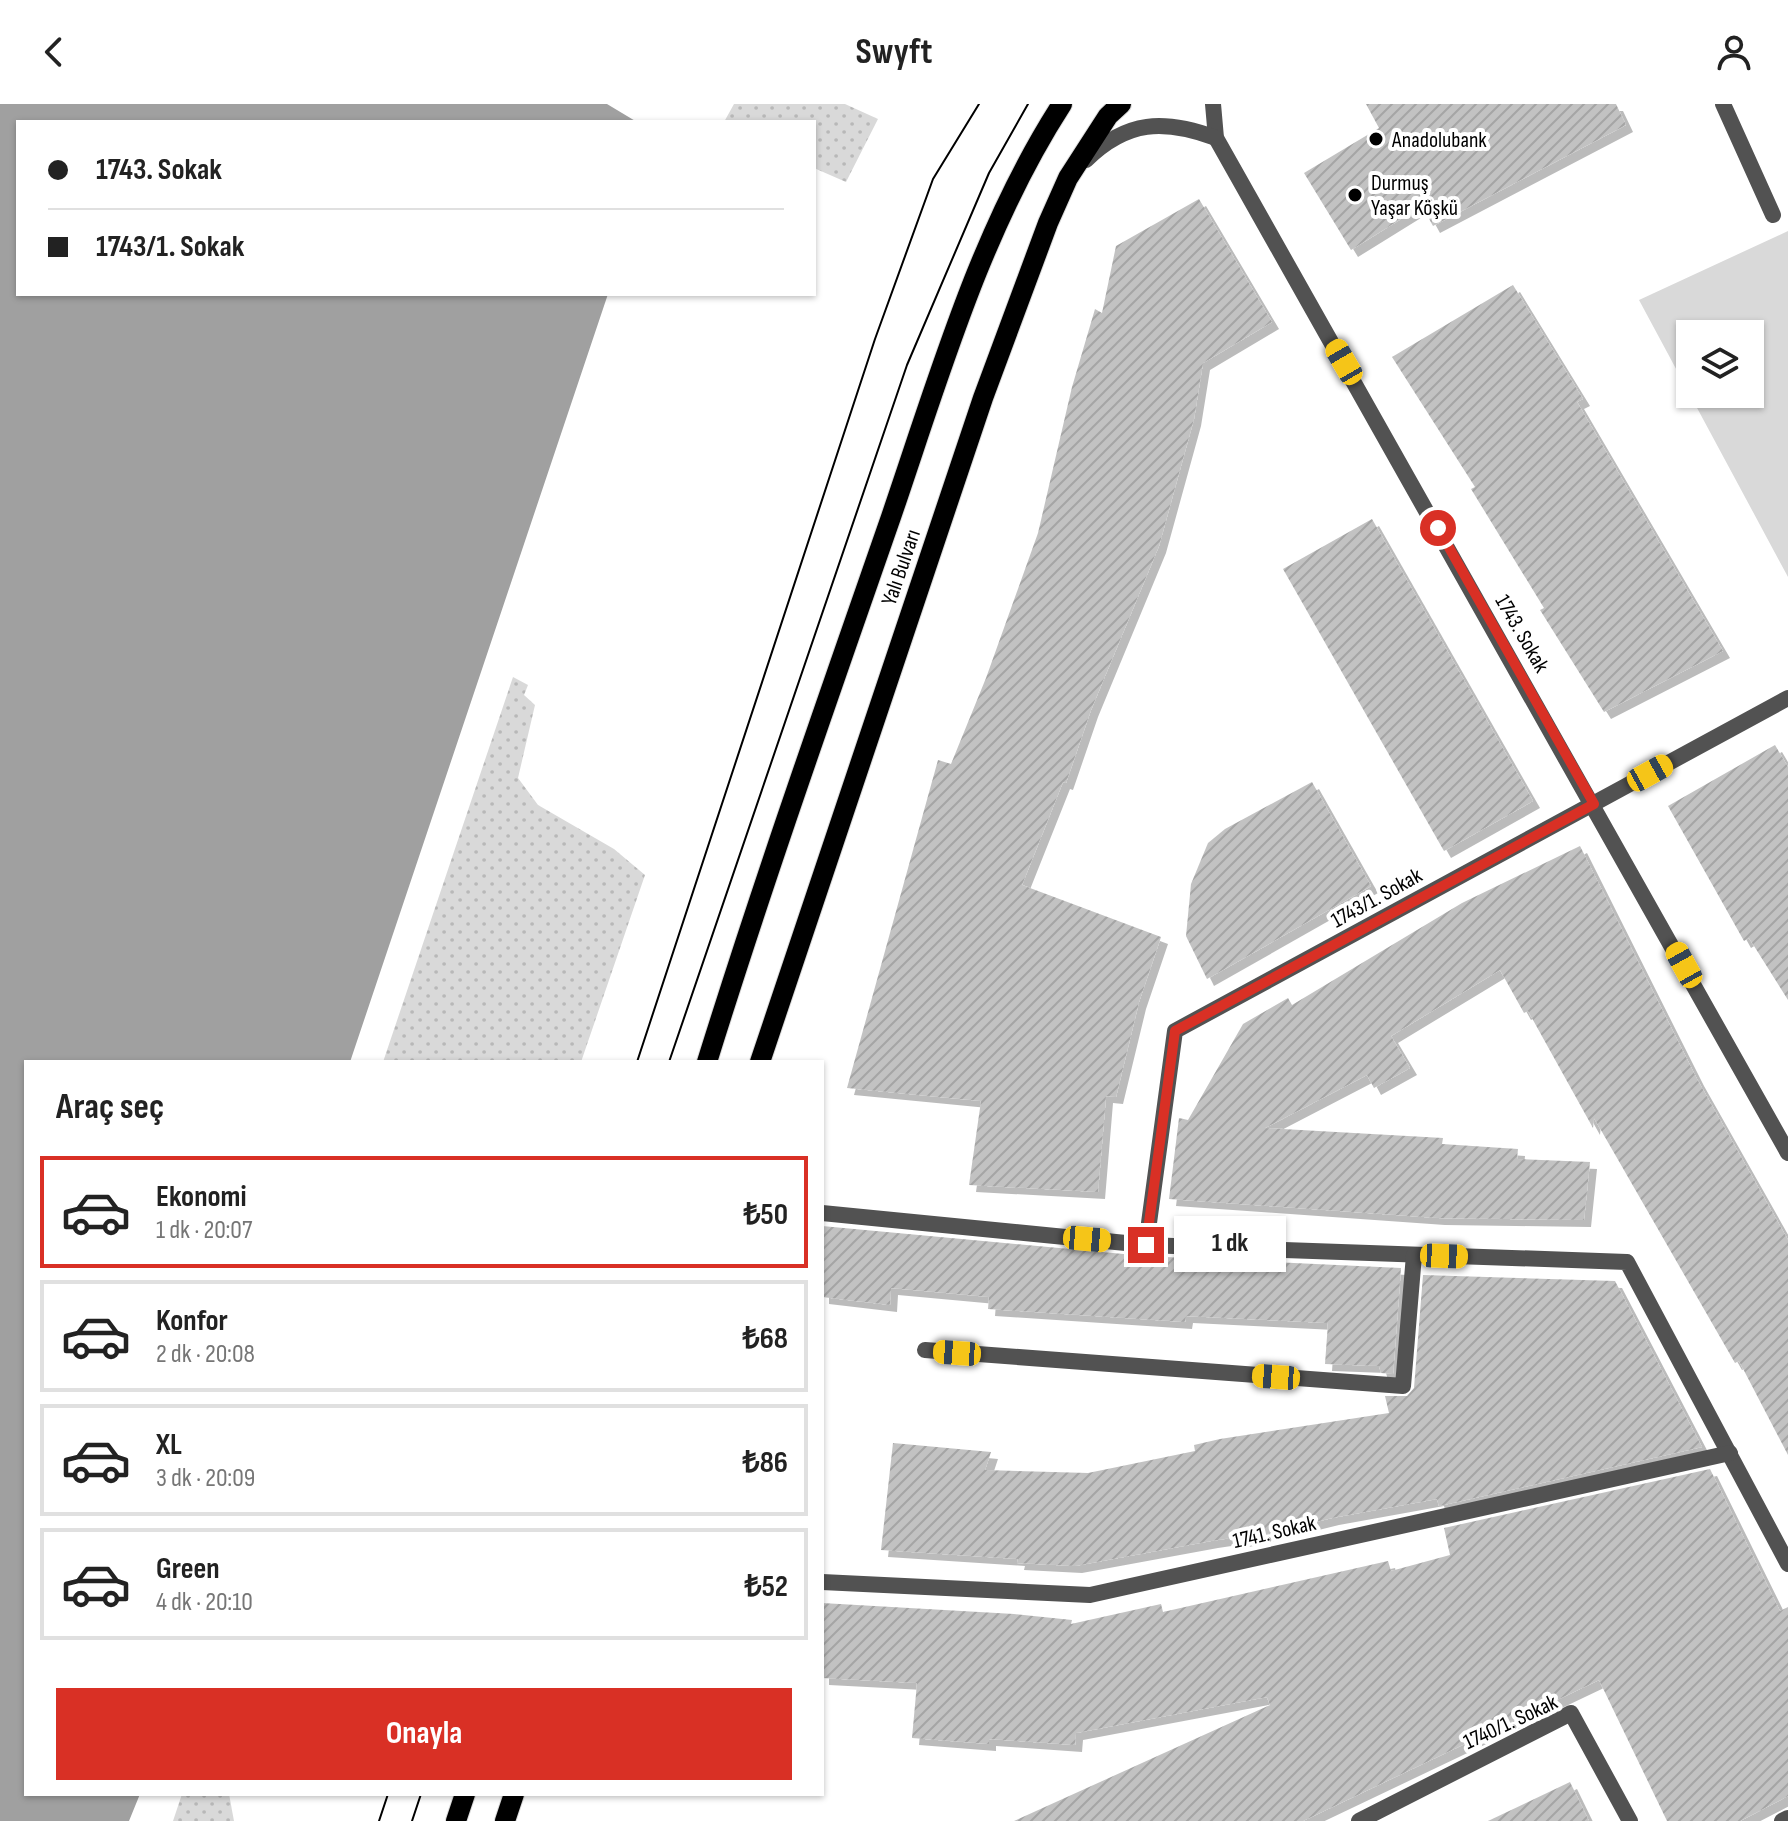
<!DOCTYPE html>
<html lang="tr">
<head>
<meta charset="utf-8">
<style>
  :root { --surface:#fff; --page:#f6f6f6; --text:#222; --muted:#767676; --line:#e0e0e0; --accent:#d93025 }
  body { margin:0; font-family:"Sofia Sans Condensed",sans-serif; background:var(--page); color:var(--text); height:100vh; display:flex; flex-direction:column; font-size:30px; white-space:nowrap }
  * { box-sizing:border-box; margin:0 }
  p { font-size:26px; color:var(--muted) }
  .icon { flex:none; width:44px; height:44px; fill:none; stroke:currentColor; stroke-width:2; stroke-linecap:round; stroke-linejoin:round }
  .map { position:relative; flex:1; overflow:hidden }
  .details { position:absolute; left:24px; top:956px; width:800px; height:736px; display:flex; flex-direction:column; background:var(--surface); border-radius:0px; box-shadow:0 2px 6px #0004 }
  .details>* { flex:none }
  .top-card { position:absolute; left:16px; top:16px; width:800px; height:176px; border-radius:0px; box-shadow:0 2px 6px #0004; display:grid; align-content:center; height:176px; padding:0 32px; background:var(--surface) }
  .tools { position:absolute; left:1676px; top:216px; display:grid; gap:16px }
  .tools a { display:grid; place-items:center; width:88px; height:88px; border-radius:0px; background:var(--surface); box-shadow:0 2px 6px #0004; font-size:40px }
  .end { position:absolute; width:36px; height:36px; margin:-18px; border:10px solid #d93025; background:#fff; box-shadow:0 0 0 4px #fff }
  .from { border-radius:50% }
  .bubble { position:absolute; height:56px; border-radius:0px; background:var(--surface); box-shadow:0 2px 6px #0004; font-size:26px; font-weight:700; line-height:56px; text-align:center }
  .car { position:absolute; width:24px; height:48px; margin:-24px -12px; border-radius:10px; box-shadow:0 0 6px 2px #0007; background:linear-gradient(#f5c518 24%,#345 0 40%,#f5c518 0 76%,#345 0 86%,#f5c518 0) }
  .top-card b { display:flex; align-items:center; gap:28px; height:76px; font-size:30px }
  .top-card b+b { border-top:2px solid var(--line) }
  .top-card i { width:20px; height:20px; background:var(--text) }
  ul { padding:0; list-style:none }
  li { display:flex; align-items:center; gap:24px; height:112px; margin:0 16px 12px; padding:0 16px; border:4px solid var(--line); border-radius:0px }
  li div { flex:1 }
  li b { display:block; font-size:30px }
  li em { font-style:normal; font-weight:700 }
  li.current { border-color:var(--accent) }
  li>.icon { width:72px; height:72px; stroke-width:1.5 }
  h2 { padding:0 32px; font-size:36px; line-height:96px }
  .button { display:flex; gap:16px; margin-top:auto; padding:16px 32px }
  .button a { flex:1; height:92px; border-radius:0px; background:var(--accent); color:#fff; font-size:32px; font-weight:700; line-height:92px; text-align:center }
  header { display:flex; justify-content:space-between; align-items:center; height:104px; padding:0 32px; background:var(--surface); font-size:36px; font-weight:700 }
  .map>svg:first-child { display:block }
</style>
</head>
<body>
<header><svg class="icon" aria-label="back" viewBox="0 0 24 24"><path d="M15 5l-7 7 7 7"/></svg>Swyft<svg class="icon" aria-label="person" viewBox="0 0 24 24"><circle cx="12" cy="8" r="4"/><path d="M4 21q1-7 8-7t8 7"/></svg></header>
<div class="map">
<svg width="1788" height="1717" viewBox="0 0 1788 1717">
  <defs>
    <pattern id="grass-dots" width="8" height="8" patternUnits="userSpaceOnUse" patternTransform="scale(2)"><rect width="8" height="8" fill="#d9d9d9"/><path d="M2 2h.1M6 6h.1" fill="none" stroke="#b8b8b8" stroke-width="1.8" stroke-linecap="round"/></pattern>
    <pattern id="building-hatch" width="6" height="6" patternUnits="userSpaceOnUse" patternTransform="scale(2)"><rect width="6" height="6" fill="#c2c2c2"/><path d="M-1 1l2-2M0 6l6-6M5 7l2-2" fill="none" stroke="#a5a5a5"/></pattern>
    <filter id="shadow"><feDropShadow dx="7" dy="7" stdDeviation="0" flood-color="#0004"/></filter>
  </defs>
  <rect width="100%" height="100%" fill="#fff"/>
  <!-- grass -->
  <g fill="url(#grass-dots)">
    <path d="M734 0H845L878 15 846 78 814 64V18H724Z"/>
    <path d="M513 573 528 581 524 591 535 601 518 674 538 701 614 745 645 771 581 958H383Z"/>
    <path d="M182 1690H229L234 1717H173Z"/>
  </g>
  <!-- pitch -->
  <path fill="#d9d9d9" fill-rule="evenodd" d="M1788 127V473L1639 196ZM1690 230H1750V290H1690Z"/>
  <!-- water -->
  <path fill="#a0a0a0" d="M0 0H607L637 18H18V190H608L350 958H26V1690H140L129 1717H0Z"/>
  <!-- building -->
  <g fill="url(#building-hatch)" filter="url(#shadow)">
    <path d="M1366 0H1616L1626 21 1433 122 1422 102 1351 146 1304 69 1379 24Z"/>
    <path d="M1199 95 1272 218 1203 259 1194 315 1159 442 1091 606 1066 679 1063 678 1022 781 1161 833 1139 898 1116 993 1106 992 1098 1088 969 1081 981 997 847 984 938 656 951 660 986 574 1038 429 1072 283 1095 205 1102 209 1116 142Z"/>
    <path d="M1513 181 1583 295 1577 298 1723 547 1604 608 1540 506 1544 504 1471 385 1475 383 1392 253Z"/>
    <path d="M1372 415 1533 697 1444 747 1283 465Z"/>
    <path d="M1775 641 1788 663V896L1749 834 1744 837 1668 702Z"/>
    <path d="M1312 678 1371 782 1207 875 1186 832 1191 780 1208 739 1225 725Z"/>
    <path d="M1580 742 1697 975 1788 1136V1351L1739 1257 1735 1259 1594 1014 1593 1024 1528 907 1524 909 1500 866 1391 932 1410 964 1374 984 1367 971 1265 1024 1443 1034 1442 1040 1518 1045 1517 1055 1590 1058 1584 1116 1438 1114 1169 1095 1179 1014 1188 1016 1243 920 1288 894 1292 901 1462 799Z"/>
    <path d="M822 1122 1145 1152 1401 1164 1393 1270 1381 1269 1379 1262 1325 1260 1328 1219 1186 1212 1185 1218 988 1205 989 1193 891 1184 890 1201 822 1193Z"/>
    <path d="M1423 1171 1615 1177 1702 1343 1439 1402 1437 1395 1332 1414 1238 1437V1433L1211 1437 1075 1462 1017 1459 1018 1455 881 1446 893 1339 991 1348 985 1366 1088 1369 1195 1347 1194 1341 1220 1335 1389 1309 1385 1292H1407L1414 1284Z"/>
    <path d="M1710 1365 1780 1507 1788 1503V1692L1740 1717H1667L1599 1576 1303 1717H1014L1270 1601 1267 1593 1076 1629 1075 1641 989 1635V1640L912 1634 917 1579 822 1574V1499L1014 1510 1072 1516 1071 1520 1161 1500 1163 1508 1388 1457 1391 1467 1450 1451 1444 1424Z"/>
    <path d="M1570 1678 1589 1717H1488Z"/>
  </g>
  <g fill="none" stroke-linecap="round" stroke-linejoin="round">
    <defs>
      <g id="primary">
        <path d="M707 958C764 775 828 594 891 413 939 273 981 125 1062 0"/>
        <path d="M760 958 983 294 1048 119 1068 74 1108 12 1121 0"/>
        <path d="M456 1717 465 1690"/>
        <path d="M505 1717 514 1690"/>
      </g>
    </defs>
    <!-- primary casing -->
    <use href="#primary" stroke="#dbdbdb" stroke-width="22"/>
    <!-- minor -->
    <g stroke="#525252" stroke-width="16">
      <path d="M1213 0 1216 34 1788 1049"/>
      <path d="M1723 0 1773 111"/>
      <path d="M1086 56C1127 16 1164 15 1216 34"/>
      <path d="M822 1109 1146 1141 1627 1158 1788 1460"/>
      <path d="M1146 1141 1175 927 1788 594"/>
      <path d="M925 1246 1403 1282 1414 1151"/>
      <path d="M822 1478 1090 1491 1730 1349"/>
      <path d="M1359 1717 1571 1609 1630 1717"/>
      <path d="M1782 1717 1788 1714"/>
    </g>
    <!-- primary -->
    <use href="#primary" stroke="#000" stroke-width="20"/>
    <!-- tram -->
    <g stroke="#000" stroke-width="2">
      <path d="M637 958 875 235 933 75 979 0"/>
      <path d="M669 958 907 261 989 69 1028 0"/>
      <path d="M379 1717 388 1690"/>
      <path d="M412 1717 421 1690"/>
    </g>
  </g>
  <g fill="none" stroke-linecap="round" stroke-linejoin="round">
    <!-- route -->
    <path stroke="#d93025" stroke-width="10" d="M1146 1141 1175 927 1594 700 1438 424"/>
  </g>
  <!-- markers -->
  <g fill="#000" stroke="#fff" stroke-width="3">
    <circle cx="1376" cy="35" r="8"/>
    <circle cx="1355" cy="91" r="8"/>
  </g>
  <g text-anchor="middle" stroke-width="8" stroke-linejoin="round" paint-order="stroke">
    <!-- poi labels -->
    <g font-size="22" fill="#000" stroke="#fff" text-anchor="start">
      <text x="1392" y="43">Anadolubank</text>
      <text x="1371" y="86">Durmuş<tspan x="1371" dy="25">Yaşar Köşkü</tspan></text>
    </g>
    <!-- street labels -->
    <g font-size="22" fill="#000" stroke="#fff">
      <text transform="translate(900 463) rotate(-71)" y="8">Yalı Bulvarı</text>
      <text transform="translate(1523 529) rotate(60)" y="8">1743. Sokak</text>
      <text transform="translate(1376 793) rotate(-29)" y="8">1743/1. Sokak</text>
      <text transform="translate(1274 1427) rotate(-13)" y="8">1741. Sokak</text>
      <text transform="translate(1510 1617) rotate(-25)" y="8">1740/1. Sokak</text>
    </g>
  </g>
</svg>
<div class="tools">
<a><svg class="icon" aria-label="layers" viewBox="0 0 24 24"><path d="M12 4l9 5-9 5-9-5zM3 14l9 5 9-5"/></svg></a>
</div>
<i class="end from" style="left:1438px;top:424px"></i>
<i class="end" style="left:1146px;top:1141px"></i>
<div class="bubble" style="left:1174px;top:1112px;width:112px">1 dk</div>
<i class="car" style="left:1344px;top:258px;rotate:330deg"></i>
<i class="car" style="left:1650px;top:669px;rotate:61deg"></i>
<i class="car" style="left:1684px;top:861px;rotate:331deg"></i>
<i class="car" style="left:1087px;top:1135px;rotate:95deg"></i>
<i class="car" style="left:1444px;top:1152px;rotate:92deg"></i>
<i class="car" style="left:957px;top:1249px;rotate:274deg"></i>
<i class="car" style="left:1276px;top:1273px;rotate:274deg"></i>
<div class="top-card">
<b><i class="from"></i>1743. Sokak</b>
<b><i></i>1743/1. Sokak</b>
</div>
<section class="details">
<h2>Araç seç</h2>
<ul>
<li class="current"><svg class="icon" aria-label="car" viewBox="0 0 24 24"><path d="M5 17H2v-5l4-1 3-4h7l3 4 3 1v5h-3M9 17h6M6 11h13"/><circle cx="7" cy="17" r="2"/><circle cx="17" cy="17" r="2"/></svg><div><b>Ekonomi</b><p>1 dk · 20:07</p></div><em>₺50</em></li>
<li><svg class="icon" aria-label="car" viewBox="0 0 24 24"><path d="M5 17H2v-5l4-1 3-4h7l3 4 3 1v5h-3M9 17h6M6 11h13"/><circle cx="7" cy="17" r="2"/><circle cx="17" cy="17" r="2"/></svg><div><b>Konfor</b><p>2 dk · 20:08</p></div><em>₺68</em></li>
<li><svg class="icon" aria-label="car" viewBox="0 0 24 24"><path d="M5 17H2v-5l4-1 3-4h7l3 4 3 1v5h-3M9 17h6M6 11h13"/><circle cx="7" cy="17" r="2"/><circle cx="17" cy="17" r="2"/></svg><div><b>XL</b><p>3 dk · 20:09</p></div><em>₺86</em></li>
<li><svg class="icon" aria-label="car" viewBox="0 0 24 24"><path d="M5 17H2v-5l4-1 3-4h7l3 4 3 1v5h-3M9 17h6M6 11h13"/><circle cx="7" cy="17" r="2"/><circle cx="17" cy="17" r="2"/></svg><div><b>Green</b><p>4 dk · 20:10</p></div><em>₺52</em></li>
</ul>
<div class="button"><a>Onayla</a></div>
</section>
</div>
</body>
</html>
